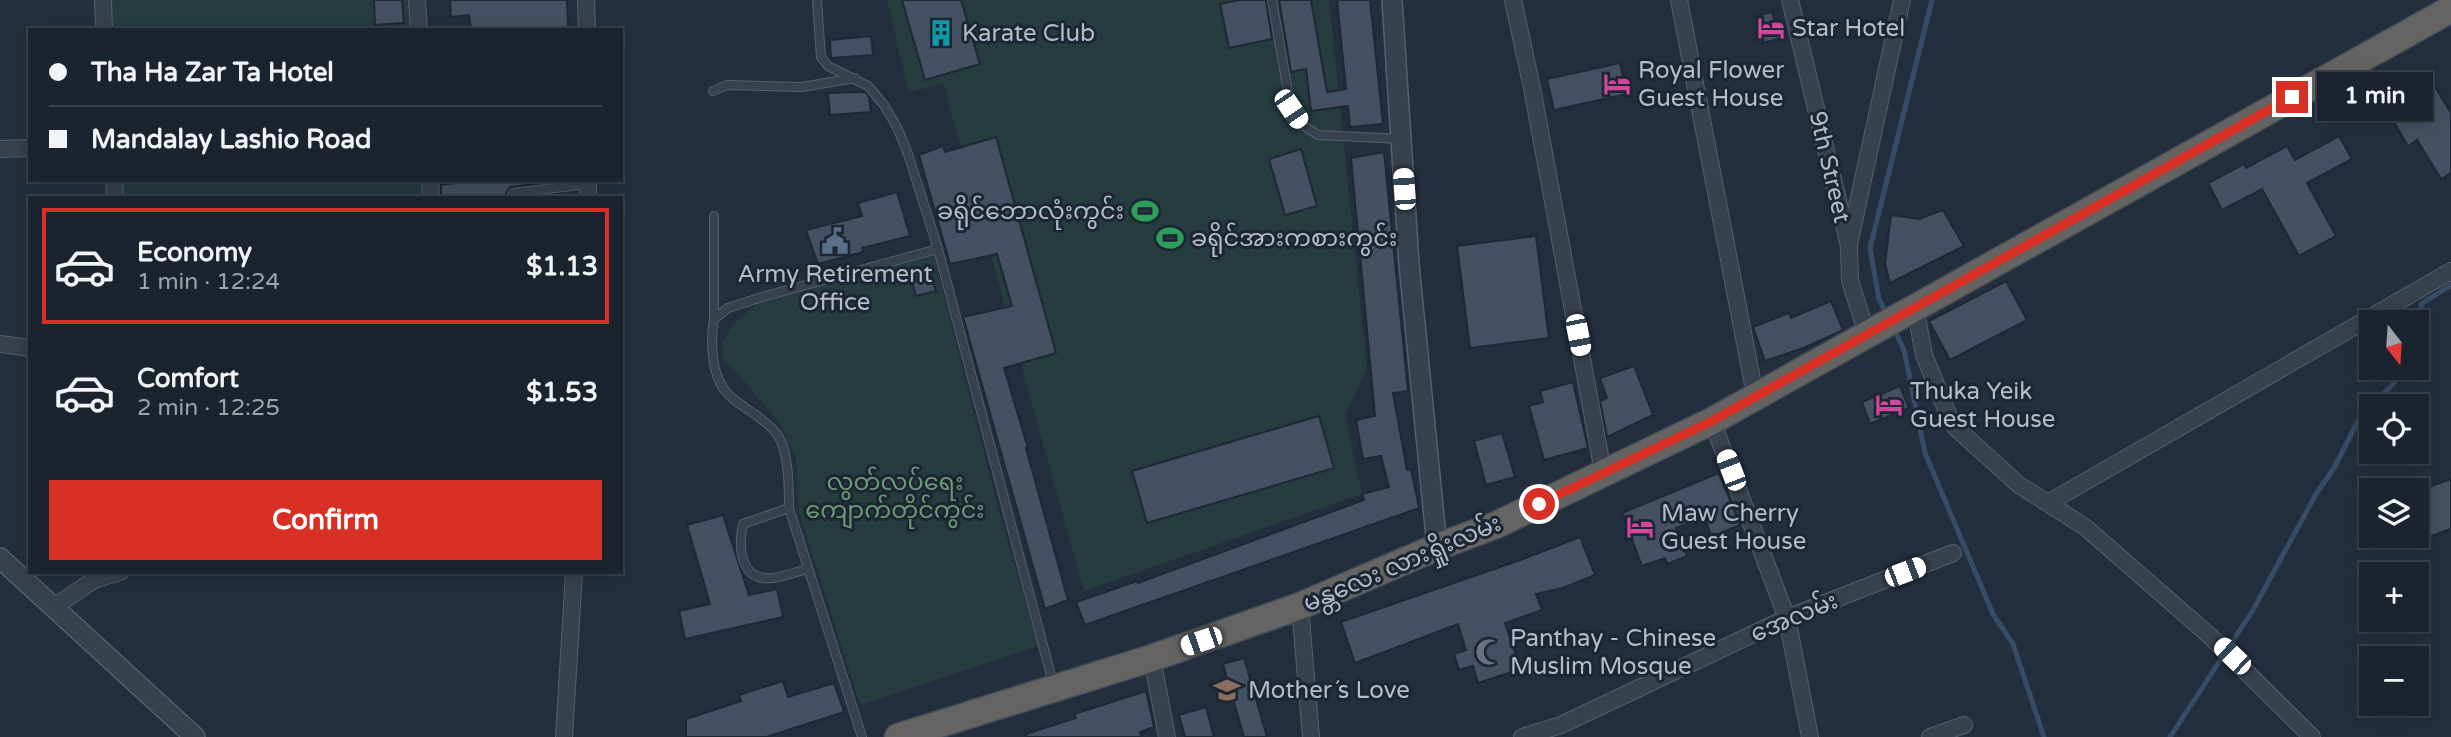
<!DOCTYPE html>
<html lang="en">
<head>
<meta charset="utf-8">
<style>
  :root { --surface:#1b232e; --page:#242b36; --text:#f1f3f6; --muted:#a0a4aa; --line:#39404a; --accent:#d93025 }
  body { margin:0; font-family:"Varela Round","Noto Sans Myanmar",sans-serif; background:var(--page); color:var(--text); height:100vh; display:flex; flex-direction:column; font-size:26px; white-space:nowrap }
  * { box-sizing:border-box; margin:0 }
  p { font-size:23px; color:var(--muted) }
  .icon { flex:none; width:38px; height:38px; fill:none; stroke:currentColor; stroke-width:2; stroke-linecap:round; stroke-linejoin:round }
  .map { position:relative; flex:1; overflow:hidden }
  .details { position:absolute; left:28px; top:196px; width:595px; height:378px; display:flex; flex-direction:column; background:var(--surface); border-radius:0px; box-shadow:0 4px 18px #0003,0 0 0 2px var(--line) }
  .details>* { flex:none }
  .guide { position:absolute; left:28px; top:28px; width:595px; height:154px; border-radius:0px; box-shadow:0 4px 18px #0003,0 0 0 2px var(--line); display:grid; align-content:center; height:154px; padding:0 21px; background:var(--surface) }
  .needle { width:46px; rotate:163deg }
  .tools { position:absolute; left:2359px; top:310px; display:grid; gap:14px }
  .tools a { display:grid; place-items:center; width:70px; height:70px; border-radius:0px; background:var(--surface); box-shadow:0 4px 18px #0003,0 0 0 2px var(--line); font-size:35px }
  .end { position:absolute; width:32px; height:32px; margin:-16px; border:9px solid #d93025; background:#fff; box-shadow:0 0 0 4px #fff }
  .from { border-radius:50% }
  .bubble { position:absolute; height:49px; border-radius:0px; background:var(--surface); box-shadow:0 4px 18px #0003,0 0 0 2px var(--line); font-size:23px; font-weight:700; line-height:49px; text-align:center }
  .car { position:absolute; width:21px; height:42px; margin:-21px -10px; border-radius:9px; box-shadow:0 0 5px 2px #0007; background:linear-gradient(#fff 24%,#345 0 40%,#fff 0 76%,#345 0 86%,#fff 0) }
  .guide b { display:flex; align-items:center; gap:24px; height:66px; font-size:26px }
  .guide b+b { border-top:2px solid var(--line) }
  .guide i { width:18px; height:18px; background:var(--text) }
  ul { padding:12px 0 0; list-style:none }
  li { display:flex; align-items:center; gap:21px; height:116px; margin:0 14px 10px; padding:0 7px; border:4px solid transparent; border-radius:0px }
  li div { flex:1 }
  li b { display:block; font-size:26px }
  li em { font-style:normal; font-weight:700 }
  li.selected { border-color:var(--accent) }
  li>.icon { width:63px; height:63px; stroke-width:1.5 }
  .primary-button { display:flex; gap:14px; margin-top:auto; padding:14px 21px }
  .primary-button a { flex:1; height:80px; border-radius:0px; background:var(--accent); color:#fff; font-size:28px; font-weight:700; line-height:80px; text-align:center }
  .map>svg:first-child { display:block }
</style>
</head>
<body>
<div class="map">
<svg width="2451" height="737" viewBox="0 0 2451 737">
  <rect width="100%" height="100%" fill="#242f3e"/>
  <!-- green -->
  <g fill="#263c3f">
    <path d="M109 0H413L415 30H112Z"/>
    <path d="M887 0H1329L1367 369 1345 415 1362 494 1084 591 943 83 909 93Z"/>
    <path d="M123 180H425L426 198H124Z"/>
    <path d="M934 256 997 504 1038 646 860 705 799 512 796 458 780 424 739 375 723 360 721 347 731 326 758 303Z"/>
  </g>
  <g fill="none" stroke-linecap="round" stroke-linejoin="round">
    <!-- stream -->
    <g stroke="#394c67" stroke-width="5">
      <path d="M1887 316 1879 299 1870 248 1932 0"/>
      <path d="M1893 327 1904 350 1925 453 1993 614 2013 644 2044 737"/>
      <path d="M2417 345 2424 329 2421 304 2451 285"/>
      <path d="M2373 406 2407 368"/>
      <path d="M2170 737 2253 610 2316 494 2334 468 2358 421 2371 408"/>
    </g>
  </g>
  <!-- building -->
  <g fill="#455162" stroke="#1f2835" stroke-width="2">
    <path d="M374 0H402L404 23 375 25Z"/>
    <path d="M450 0H567L568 27 549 30H471L469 15 451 17Z"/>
    <path d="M902 0H961L980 64 925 80Z"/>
    <path d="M1239 0H1266L1272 39 1229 48 1220 4Z"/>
    <path d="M1279 0H1311L1327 92 1346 89 1337 0H1370L1383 124 1350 127 1348 106 1311 111 1306 69 1291 72Z"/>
    <path d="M1772 12 1774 20 1781 19 1786 37 1762 43 1756 16Z"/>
    <path d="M871 36 873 55 831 58 830 40Z"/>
    <path d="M1620 63 1627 94 1554 110 1547 79Z"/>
    <path d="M2425 70 2451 113V173L2441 179 2417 140 2408 146 2388 112 2371 122 2363 109Z"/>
    <path d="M865 92 869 97 871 112 830 115 828 93Z"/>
    <path d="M2339 136 2352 159 2307 183 2336 236 2299 256 2262 189 2222 210 2208 183 2244 164 2246 168 2287 146 2295 160Z"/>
    <path d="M996 137 1056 353 1004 368 1028 448H1026L1068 600 1045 609 963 317 1012 306 997 254 950 264 919 155 943 146 945 152Z"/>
    <path d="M1301 149 1317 206 1285 215 1269 159Z"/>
    <path d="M1384 152 1408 391 1393 393 1407 470 1411 469 1419 508 1085 625 1076 602 1137 581 1138 583 1364 500 1362 494 1389 487 1381 456 1363 459 1356 420 1375 416 1351 158Z"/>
    <path d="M476 180H544V183L510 187 506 193 509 198H441V185Z"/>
    <path d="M897 192 910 236 862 248 863 252 818 264 806 230 862 216 858 203Z"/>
    <path d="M1943 210 1964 246 1890 283 1885 264 1891 215 1919 219Z"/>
    <path d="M1536 236 1549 338 1470 348 1457 246Z"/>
    <path d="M928 266 936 291 916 296 909 272Z"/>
    <path d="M2006 281 2027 320 1950 360 1929 321Z"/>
    <path d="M1831 301 1843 330 1806 347 1765 361 1753 327 1789 313 1791 318Z"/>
    <path d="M1634 366 1653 415 1607 437 1600 401 1607 398 1600 378Z"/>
    <path d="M1573 382 1588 448 1544 460 1529 406 1543 402 1540 391Z"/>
    <path d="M1900 386 1909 408 1870 424 1862 402Z"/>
    <path d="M1319 416 1334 468 1147 523 1132 471Z"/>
    <path d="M1502 433 1515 477 1486 485 1474 441Z"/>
    <path d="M1719 473 1740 525 1712 537 1704 517 1676 528 1687 556 1667 564 1665 558 1642 566 1622 513Z"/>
    <path d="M2451 479V529L2429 537 2417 501V491Z"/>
    <path d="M723 515 749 595 777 589 783 617 685 639 679 611 710 604 687 525Z"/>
    <path d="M1580 537 1595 575 1563 588 1536 594 1542 610 1505 623 1521 669 1478 683 1473 666 1459 670 1454 654 1466 650 1458 624 1355 663 1341 622 1523 559Z"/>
    <path d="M1244 658 1267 737H1244L1223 664Z"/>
    <path d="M783 681 788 697 834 683 844 712 766 737H686V719L741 701 739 695Z"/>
    <path d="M1146 691 1154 727 1140 732 1142 737H1027L1026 734 1076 718 1074 714Z"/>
    <path d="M1206 707 1214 737H1185L1179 715Z"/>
  </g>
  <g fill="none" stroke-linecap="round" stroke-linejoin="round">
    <defs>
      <g id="service">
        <path d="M817 0 821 57 828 66 868 86 884 105 897 127 908 154 938 249 1053 683"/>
        <path d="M1272 0 1291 109 1301 124 1318 135 1401 139"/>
        <path d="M713 91 727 85 802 87 855 78"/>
        <path d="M513 193 588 184"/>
        <path d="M714 319V216"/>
        <path d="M789 508 743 524C738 547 740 582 773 578 785 576 796 572 807 569"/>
        <path d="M862 737 789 508C789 487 789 451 777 434 765 418 744 409 730 396 711 379 710 342 714 319L728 308 762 297 938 249"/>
      </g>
      <g id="minor">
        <path d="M103 0 104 30"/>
        <path d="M417 0 419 30"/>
        <path d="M586 0 587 30"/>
        <path d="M1513 0 1532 88 1603 472"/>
        <path d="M1679 0 1755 395"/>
        <path d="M1790 0 1849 246 1850 281 1867 334"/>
        <path d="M0 149 30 148"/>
        <path d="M114 180 115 198"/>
        <path d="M430 180 431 198"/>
        <path d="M588 180V198"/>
        <path d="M1849 244 1902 0"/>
        <path d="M1915 307 1924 355 1950 419 1956 428 2019 485 2085 527 2210 636 2312 737"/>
        <path d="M0 344 30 348"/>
        <path d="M1712 421 1787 618 1810 737"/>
        <path d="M2048 503 2451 271"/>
        <path d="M1300 606 1311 737"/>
        <path d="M54 607 94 580 120 572"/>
        <path d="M1152 658 1167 737"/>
        <path d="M564 737 574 572"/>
        <path d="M1522 737 1561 725 1787 618 1953 553"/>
        <path d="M1930 737 1964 725"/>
      </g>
      <g id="tertiary">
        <path d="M1392 0 1409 264 1437 547"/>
        <path d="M0 558 195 737"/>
      </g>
      <path id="trunk" d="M898 737 1152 658 1300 606 1437 547 1496 525 1712 421 2451 9"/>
    </defs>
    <!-- service casing -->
    <use href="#service" stroke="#565f6c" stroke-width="10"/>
    <!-- minor casing -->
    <use href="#minor" stroke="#565f6c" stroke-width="18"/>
    <!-- tertiary casing -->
    <use href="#tertiary" stroke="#565f6c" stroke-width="22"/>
    <!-- trunk casing -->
    <use href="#trunk" stroke="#434c59" stroke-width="29"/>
    <!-- service -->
    <use href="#service" stroke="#38414e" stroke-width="8"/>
    <!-- minor -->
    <use href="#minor" stroke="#38414e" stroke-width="16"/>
    <!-- tertiary -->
    <use href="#tertiary" stroke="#38414e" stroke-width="19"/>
    <!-- trunk -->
    <use href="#trunk" stroke="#656462" stroke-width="26"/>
  </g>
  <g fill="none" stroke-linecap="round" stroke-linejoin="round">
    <!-- route -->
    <path stroke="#d93025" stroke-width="9" d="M1539 504 1712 421 2292 97"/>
  </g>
  <!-- icons -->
  <defs>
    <symbol id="hotel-bare" viewBox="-9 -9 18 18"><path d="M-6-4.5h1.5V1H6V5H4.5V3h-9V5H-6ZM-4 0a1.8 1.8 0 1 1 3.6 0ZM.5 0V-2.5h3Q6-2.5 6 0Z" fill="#d1479c" stroke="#1d2633" stroke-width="2.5" paint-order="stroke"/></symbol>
    <symbol id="building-bare" viewBox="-9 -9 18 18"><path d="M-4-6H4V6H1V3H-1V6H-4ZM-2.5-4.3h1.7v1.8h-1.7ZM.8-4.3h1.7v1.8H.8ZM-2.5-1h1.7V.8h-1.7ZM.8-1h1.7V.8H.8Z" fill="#0f9aa8" stroke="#1d2633" stroke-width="2.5" paint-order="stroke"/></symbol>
    <symbol id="stadium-bare" viewBox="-9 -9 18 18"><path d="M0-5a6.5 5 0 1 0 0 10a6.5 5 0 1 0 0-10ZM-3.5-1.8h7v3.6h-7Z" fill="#2e9e5b" stroke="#1d2633" stroke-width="2.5" paint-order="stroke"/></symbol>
    <symbol id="civic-bare" viewBox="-9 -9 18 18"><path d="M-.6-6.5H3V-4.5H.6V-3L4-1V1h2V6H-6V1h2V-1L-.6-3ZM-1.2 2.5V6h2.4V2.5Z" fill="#5c6f8a" stroke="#1d2633" stroke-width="2.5" paint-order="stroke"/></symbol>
    <symbol id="mosque-bare" viewBox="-9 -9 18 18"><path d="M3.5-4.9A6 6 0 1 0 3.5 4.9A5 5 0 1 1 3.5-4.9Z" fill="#6b7280" stroke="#1d2633" stroke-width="2.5" paint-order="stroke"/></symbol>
    <symbol id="school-bare" viewBox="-9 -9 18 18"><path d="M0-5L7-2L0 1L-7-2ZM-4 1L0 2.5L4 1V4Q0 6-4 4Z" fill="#8d6e63" stroke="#1d2633" stroke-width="2.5" paint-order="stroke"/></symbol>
  </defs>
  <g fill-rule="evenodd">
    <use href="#hotel-bare" x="1752" y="9" width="38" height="38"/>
    <use href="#building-bare" x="922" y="14" width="38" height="38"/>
    <use href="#hotel-bare" x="1598" y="65" width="38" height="38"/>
    <use href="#stadium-bare" x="1126" y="192" width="38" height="38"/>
    <use href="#stadium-bare" x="1151" y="219" width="38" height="38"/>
    <use href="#civic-bare" x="816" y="222" width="38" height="38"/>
    <use href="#hotel-bare" x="1870" y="386" width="38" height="38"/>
    <use href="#hotel-bare" x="1621" y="508" width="38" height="38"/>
    <use href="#mosque-bare" x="1470" y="633" width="38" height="38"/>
    <use href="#school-bare" x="1208" y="671" width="38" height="38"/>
  </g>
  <g text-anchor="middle" stroke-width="6" stroke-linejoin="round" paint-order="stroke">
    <!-- poi labels -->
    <g font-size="24" fill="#b4bcc9" stroke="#1d2633" text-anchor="start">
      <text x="1792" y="36">Star Hotel</text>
      <text x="962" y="41">Karate Club</text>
      <text x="1638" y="78">Royal Flower<tspan x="1638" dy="28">Guest House</tspan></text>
      <text x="1124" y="219" text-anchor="end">ခရိုင်ဘောလုံးကွင်း</text>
      <text x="1191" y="246">ခရိုင်အားကစားကွင်း</text>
      <text x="835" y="282" text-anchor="middle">Army Retirement<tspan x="835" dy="28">Office</tspan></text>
      <text x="1910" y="399">Thuka Yeik<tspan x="1910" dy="28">Guest House</tspan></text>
      <text x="1661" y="521">Maw Cherry<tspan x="1661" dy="28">Guest House</tspan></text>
      <text x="1510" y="646">Panthay - Chinese<tspan x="1510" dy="28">Muslim Mosque</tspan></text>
      <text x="1248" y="698">Mother´s Love</text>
    </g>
    <!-- street labels -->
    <g font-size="24" fill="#b4bcc9" stroke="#1d2633">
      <text transform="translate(1830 167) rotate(77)" y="8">9th Street</text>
      <text transform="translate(1402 563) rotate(-23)" y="8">မန္တလေး လားရှိုးလမ်း</text>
      <text transform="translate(1794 617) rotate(-23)" y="8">အေလမ်း</text>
    </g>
    <!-- park labels -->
    <g font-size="24" fill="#6b9a76" stroke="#1d2633">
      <text x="895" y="490">လွတ်လပ်ရေး<tspan x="895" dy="28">ကျောက်တိုင်ကွင်း</tspan></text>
    </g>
  </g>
</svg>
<div class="tools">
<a><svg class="needle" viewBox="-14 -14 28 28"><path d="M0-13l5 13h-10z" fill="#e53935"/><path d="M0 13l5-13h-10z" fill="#a0a4aa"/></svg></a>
<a><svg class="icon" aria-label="locate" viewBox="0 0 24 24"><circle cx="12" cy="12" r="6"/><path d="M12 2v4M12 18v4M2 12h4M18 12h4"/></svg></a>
<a><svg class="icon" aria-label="layers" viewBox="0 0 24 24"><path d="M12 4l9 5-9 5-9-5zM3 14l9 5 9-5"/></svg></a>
<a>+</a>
<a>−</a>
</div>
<i class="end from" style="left:1539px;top:504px"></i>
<i class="end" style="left:2292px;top:97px"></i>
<div class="bubble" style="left:2317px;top:72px;width:116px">1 min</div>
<i class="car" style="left:1291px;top:109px;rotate:146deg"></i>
<i class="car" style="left:1404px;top:189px;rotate:356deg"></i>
<i class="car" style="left:1578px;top:335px;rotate:169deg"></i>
<i class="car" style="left:1731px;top:470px;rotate:339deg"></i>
<i class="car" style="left:1905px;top:572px;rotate:69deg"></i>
<i class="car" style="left:1201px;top:641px;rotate:251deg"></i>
<i class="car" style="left:2232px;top:656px;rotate:314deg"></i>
<div class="guide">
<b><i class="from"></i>Tha Ha Zar Ta Hotel</b>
<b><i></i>Mandalay Lashio Road</b>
</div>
<section class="details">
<ul>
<li class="selected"><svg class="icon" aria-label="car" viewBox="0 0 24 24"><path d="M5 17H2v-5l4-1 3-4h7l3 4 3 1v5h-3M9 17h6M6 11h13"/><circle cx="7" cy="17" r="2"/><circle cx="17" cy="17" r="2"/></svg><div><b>Economy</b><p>1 min · 12:24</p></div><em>$1.13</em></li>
<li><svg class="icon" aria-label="car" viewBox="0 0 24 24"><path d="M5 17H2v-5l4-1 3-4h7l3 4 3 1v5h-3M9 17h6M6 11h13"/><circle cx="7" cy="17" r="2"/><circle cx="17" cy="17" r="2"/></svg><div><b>Comfort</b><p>2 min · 12:25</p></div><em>$1.53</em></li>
</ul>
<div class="primary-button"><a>Confirm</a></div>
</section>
</div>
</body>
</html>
